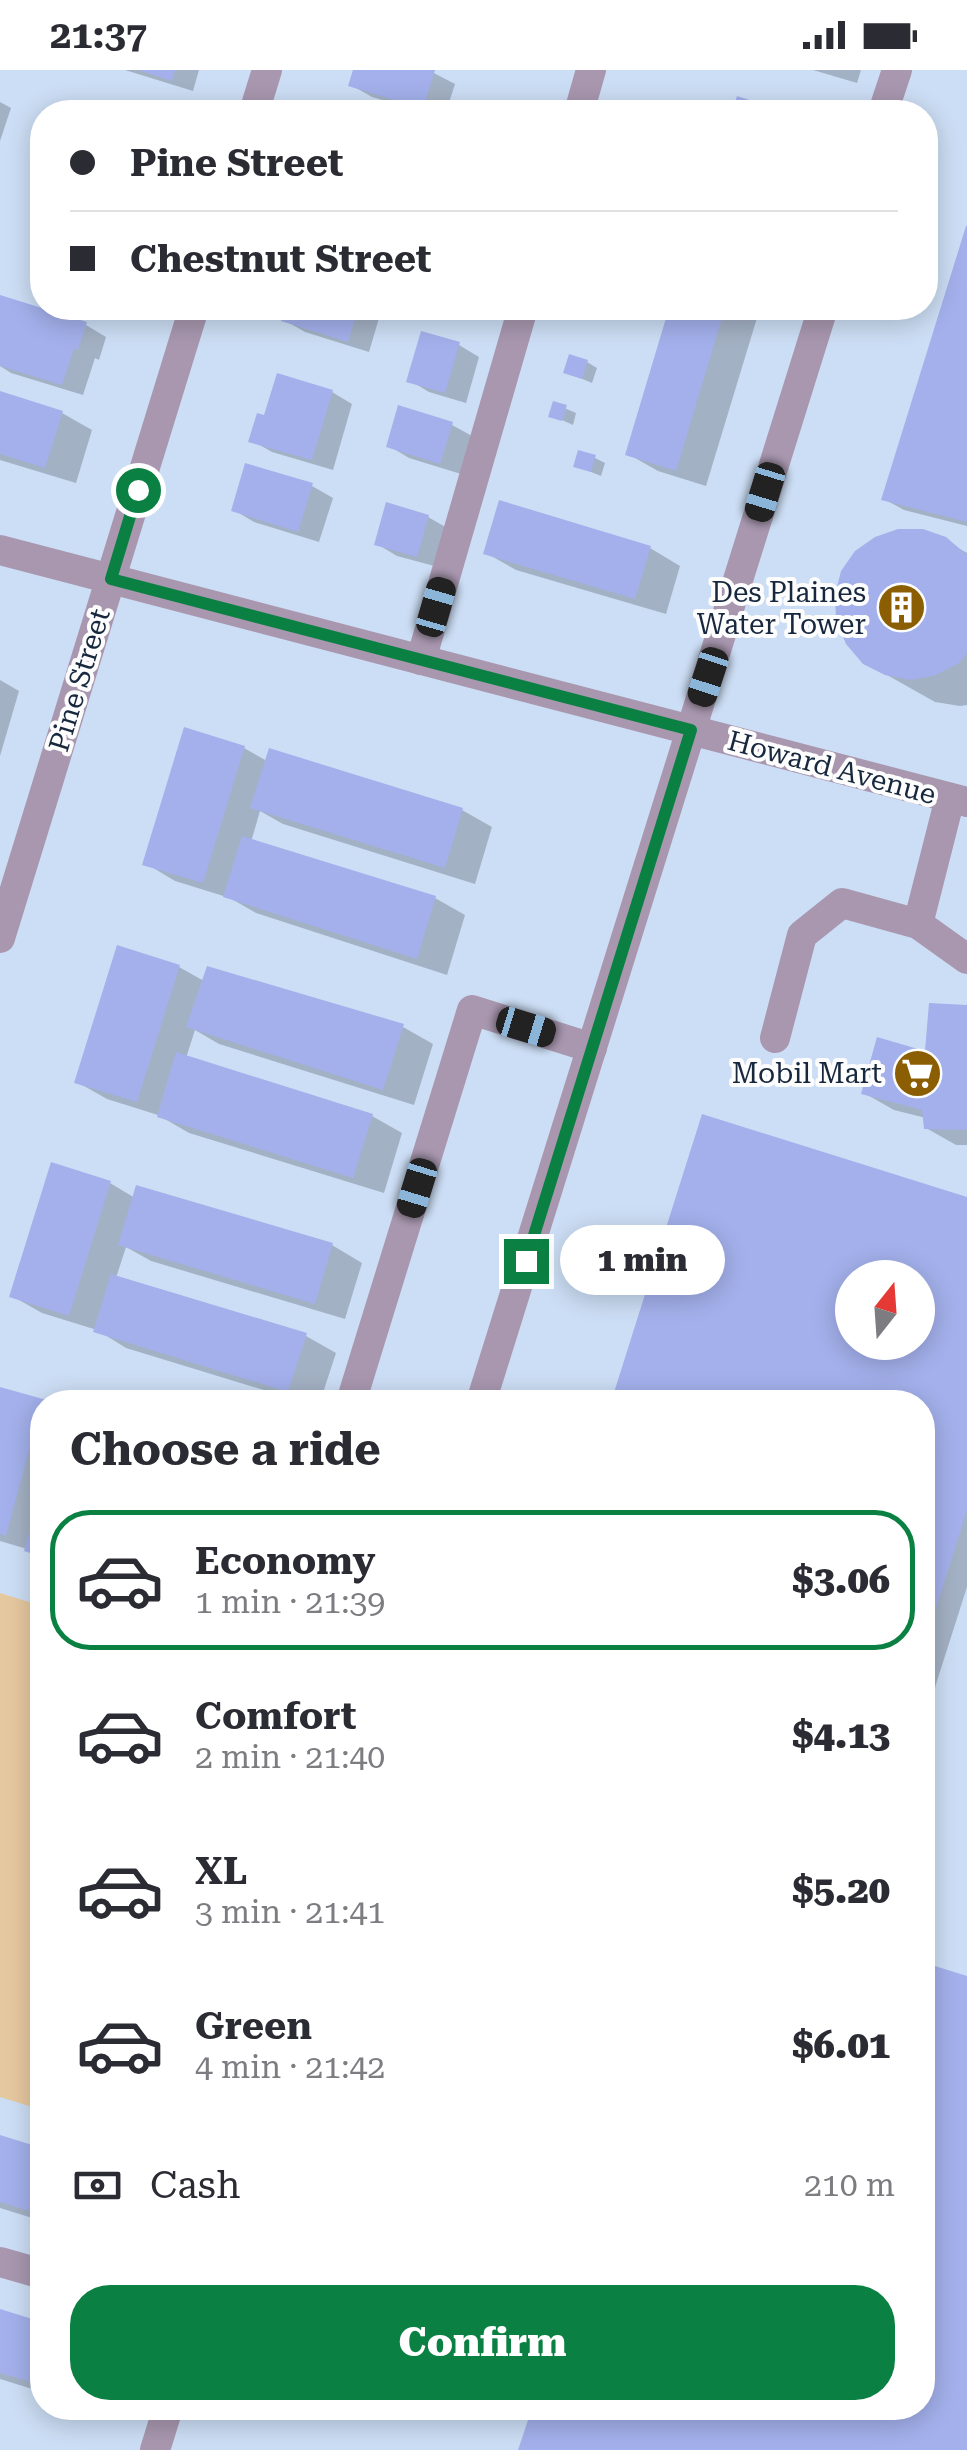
<!DOCTYPE html>
<html lang="en">
<head>
<meta charset="utf-8">
<style>
  :root { --surface:#fff; --page:#f2f2f3; --text:#2b2b33; --muted:#7c7c81; --line:#e1e1e2; --accent:#0b8043 }
  body { margin:0; font-family:"Roboto Serif",serif; background:var(--page); color:var(--text); height:100vh; display:flex; flex-direction:column; font-size:38px; white-space:nowrap }
  * { box-sizing:border-box; margin:0 }
  p { font-size:32px; color:var(--muted) }
  .icon { flex:none; width:55px; height:55px; fill:none; stroke:currentColor; stroke-width:2; stroke-linecap:round; stroke-linejoin:round }
  .map { position:relative; flex:1; overflow:hidden }
  .side { position:absolute; left:30px; top:1320px; width:905px; height:1030px; display:flex; flex-direction:column; background:var(--surface); border-radius:40px; box-shadow:0 5px 25px #0003 }
  .side>* { flex:none }
  .guide { position:absolute; left:30px; top:30px; width:908px; height:220px; border-radius:40px; box-shadow:0 5px 25px #0003; display:grid; align-content:center; height:220px; padding:0 40px; background:var(--surface) }
  .needle { width:65px; rotate:17deg }
  .tools { position:absolute; left:835px; top:1190px; display:grid; gap:20px }
  .tools a { display:grid; place-items:center; width:100px; height:100px; border-radius:50%; background:var(--surface); box-shadow:0 5px 25px #0003; font-size:50px }
  .end { position:absolute; width:45px; height:45px; margin:-22px; border:12px solid #0b8043; background:#fff; box-shadow:0 0 0 5px #fff }
  .from { border-radius:50% }
  .bubble { position:absolute; height:70px; border-radius:35px; background:var(--surface); box-shadow:0 5px 25px #0003; font-size:32px; font-weight:800; line-height:70px; text-align:center }
  .car { position:absolute; width:30px; height:60px; margin:-30px -15px; border-radius:12px; box-shadow:0 0 8px 2px #0007; background:linear-gradient(#222 24%,#8ab4d8 0 40%,#222 0 76%,#8ab4d8 0 86%,#222 0) }
  .guide b { display:flex; align-items:center; gap:35px; height:95px; font-size:38px }
  .guide b+b { border-top:2px solid var(--line) }
  .guide i { width:25px; height:25px; background:var(--text) }
  ul { padding:0; list-style:none }
  li { display:flex; align-items:center; gap:30px; height:140px; margin:0 20px 15px; padding:0 20px; border:5px solid transparent; border-radius:40px }
  li div { flex:1 }
  li b { display:block; font-size:38px }
  li em { font-style:normal; font-weight:800 }
  li.on { border-color:var(--accent) }
  li>.icon { width:90px; height:90px; stroke-width:1.5 }
  h2 { padding:0 40px; font-size:45px; line-height:120px }
  .pay { display:flex; align-items:center; gap:25px; height:110px; padding:0 40px; font-size:38px }
  .pay p { margin-inline-start:auto }
  .primary-button { display:flex; gap:20px; margin-top:auto; padding:20px 40px }
  .primary-button a { flex:1; height:115px; border-radius:40px; background:var(--accent); color:#fff; font-size:40px; font-weight:800; line-height:115px; text-align:center }
  .status { display:flex; justify-content:space-between; align-items:center; height:70px; padding:0 50px; background:var(--surface); direction:ltr }
  .status svg { height:28px; fill:currentColor }
  .map>svg:first-child { display:block }
</style>
</head>
<body>
<div class="status"><b>21:37</b><svg viewBox="0 0 49 12"><path d="M0 12V9h3v3zM5 12V6h3v6zM10 12V3h3v9zM15 12V0h3v12zM26 1h20v11H26zM47 4h2v5h-2z"/></svg></div>
<div class="map">
<svg width="967" height="2380" viewBox="0 0 967 2380">
  <rect width="100%" height="100%" fill="#ccdef5"/>
  <!-- green -->
  <path fill="#e6c89f" d="M0 1523 42 1536V2040L0 2027Z"/>
  <!-- shadow -->
  <g fill="#0003" fill-rule="evenodd">
    <path d="M125 0H199L193 21Z"/>
    <path d="M356 0H428L455 14 446 42H424L372 27 351 15Z"/>
    <path d="M813 0H861L857 13Z"/>
    <path d="M0 32 11 38 0 71Z"/>
    <path d="M967 161V456L904 440 884 429Z"/>
    <path d="M0 228 86 255 106 267 99 290 95 288 83 325 11 303 0 296Z"/>
    <path d="M288 238H382L369 282 305 262 284 250Z"/>
    <path d="M672 238H760L706 416 658 401 628 384Z"/>
    <path d="M459 275 479 287 466 333 429 322 409 310Z"/>
    <path d="M587 292 597 298 592 313 566 302Z"/>
    <path d="M332 322 352 334 333 400 272 382 251 370 266 348Z"/>
    <path d="M0 324 62 343 92 360 76 413 0 390Z"/>
    <path d="M555 334 576 343 573 355 551 345Z"/>
    <path d="M452 355 472 366 461 404 409 388 389 376Z"/>
    <path d="M595 388 605 393 601 406 576 396Z"/>
    <path d="M312 416 333 428 319 472 254 452 234 440Z"/>
    <path d="M428 447 449 459 438 497 397 486 377 474Z"/>
    <path d="M944 470 967 483V635L960 636 935 632 864 592Z"/>
    <path d="M650 478 680 496 666 544 516 500 486 483Z"/>
    <path d="M0 610 19 621 0 686Z"/>
    <path d="M186 660 244 678 267 691 462 740 492 757 475 814 283 754 260 741 251 772 435 828 465 845 447 905 256 843 230 828 175 811 145 793Z"/>
    <path d="M179 897 204 911 403 957 433 974 414 1035 219 974 195 960 186 988 372 1046 402 1063 384 1123 189 1063 158 1045 107 1029 77 1012Z"/>
    <path d="M967 937V1075H956L926 1058V1048L894 1040 864 1023 928 985Z"/>
    <path d="M704 1047 967 1130V1517L922 1658V1332H614ZM852 1208H918V1272H852Z"/>
    <path d="M53 1095 110 1113 135 1128 332 1175 362 1193 345 1249 151 1191 126 1177 116 1208 306 1266 336 1283 320 1332H303L126 1278 97 1260 42 1243 12 1226Z"/>
    <path d="M0 1320 44 1332 42 1489 27 1479 0 1471Z"/>
    <path d="M967 1909V2380H520L535 2338H922Z"/>
    <path d="M0 2068 42 2081V2151L0 2138Z"/>
    <path d="M0 2242 42 2254V2322L0 2309Z"/>
    <path d="M96 2338H119L118 2344Z"/>
  </g>
  <!-- building -->
  <g fill="#a3b0eb" fill-rule="evenodd">
    <path d="M139 0H175L172 11Z"/>
    <path d="M353 0H435L423 39 348 16Z"/>
    <path d="M737 26 788 42H732Z"/>
    <path d="M42 133V171L31 168Z"/>
    <path d="M966 156H967V452L881 430Z"/>
    <path d="M0 225 87 252 78 280 74 278 62 315 0 296Z"/>
    <path d="M285 238H358L348 272 281 251Z"/>
    <path d="M669 238H725L676 401 625 385Z"/>
    <path d="M421 261 460 272 445 323 406 312Z"/>
    <path d="M569 284 588 290 582 309 563 303Z"/>
    <path d="M277 303 333 320 312 390 248 372 257 343 264 345Z"/>
    <path d="M0 321 63 341 45 398 0 384Z"/>
    <path d="M553 331 567 335 562 351 548 347Z"/>
    <path d="M398 335 453 352 440 394 386 377Z"/>
    <path d="M578 380 596 385 591 402 573 397Z"/>
    <path d="M245 393 313 413 298 462 231 441Z"/>
    <path d="M499 430 651 476 635 529 483 484Z"/>
    <path d="M386 432 429 445 417 487 374 475Z"/>
    <path d="M898 459H923L946 467 967 485V583L959 593 936 605 911 610 885 605 863 594 846 574 836 550 835 525 841 501 855 481 875 467Z"/>
    <path d="M184 657 245 676 203 813 142 795Z"/>
    <path d="M269 678 463 738 445 798 250 738Z"/>
    <path d="M242 766 436 826 417 889 223 827Z"/>
    <path d="M117 875 180 895 137 1032 74 1013Z"/>
    <path d="M207 896 404 954 383 1020 186 957Z"/>
    <path d="M929 933 967 935V1060L924 1059 922 1040 861 1024 877 967 925 981Z"/>
    <path d="M176 982 373 1044 353 1108 157 1047Z"/>
    <path d="M702 1044 967 1127V1440L923 1579 922 1332H611ZM852 1208H918V1272H852Z"/>
    <path d="M51 1092 111 1111 69 1246 9 1227Z"/>
    <path d="M136 1115 333 1173 315 1234 118 1175Z"/>
    <path d="M111 1204 307 1263 288 1322 93 1262Z"/>
    <path d="M0 1317 50 1331 42 1332 6 1466 0 1464Z"/>
    <path d="M41 1419 42 1420V1487L24 1481Z"/>
    <path d="M922 1892 967 1906V2380H518L532 2338H922Z"/>
    <path d="M0 2065 42 2078V2145L0 2132Z"/>
    <path d="M0 2239 42 2252V2315L0 2303Z"/>
  </g>
  <g fill="none" stroke-linecap="round" stroke-linejoin="round">
    <!-- minor -->
    <g stroke="#a897af" stroke-width="30">
      <path d="M254 42 267 0"/>
      <path d="M579 42 591 0"/>
      <path d="M883 42 897 0"/>
      <path d="M0 480 967 732"/>
      <path d="M421 590 523 238"/>
      <path d="M918 854 950 728"/>
      <path d="M0 868 194 238"/>
      <path d="M775 968 802 865 842 833 918 854 967 889"/>
      <path d="M351 1332 472 940 592 978"/>
      <path d="M481 1332 823 238"/>
      <path d="M0 2192 42 2204"/>
      <path d="M155 2380 168 2338"/>
    </g>
  </g>
  <g fill="none" stroke-linecap="round" stroke-linejoin="round">
    <!-- route -->
    <path stroke="#0b8043" stroke-width="12" d="M138 420 111 509 691 660 526 1191"/>
  </g>
  <!-- icons -->
  <defs>
    <symbol id="building-disc" viewBox="-11 -11 22 22"><circle r="9.5" fill="#8c5e03" stroke="#fdfdfd"/><path d="M-4-6H4V6H1V3H-1V6H-4ZM-2.5-4.3h1.7v1.8h-1.7ZM.8-4.3h1.7v1.8H.8ZM-2.5-1h1.7V.8h-1.7ZM.8-1h1.7V.8H.8Z" fill="#fff"/></symbol>
    <symbol id="supermarket-disc" viewBox="-11 -11 22 22"><circle r="9.5" fill="#8c5e03" stroke="#fdfdfd"/><path d="M-6-5.5h2.5l.6 2H6L4.5 2H-2.5L-4.4-4H-6ZM-1.5 3.2a1.3 1.3 0 1 0 .1 0ZM3 3.2a1.3 1.3 0 1 0 .1 0Z" fill="#fff"/></symbol>
  </defs>
  <g fill-rule="evenodd">
    <use href="#building-disc" x="874" y="510" width="55" height="55"/>
    <use href="#supermarket-disc" x="890" y="976" width="55" height="55"/>
  </g>
  <g text-anchor="middle" stroke-width="8" stroke-linejoin="round" paint-order="stroke">
    <!-- poi labels -->
    <g font-size="28" fill="#17283e" stroke="#fdfdfd" text-anchor="end">
      <text x="866" y="532">Des Plaines<tspan x="866" dy="32">Water Tower</tspan></text>
      <text x="882" y="1013">Mobil Mart</text>
    </g>
    <!-- street labels -->
    <g font-size="28" fill="#17283e" stroke="#fdfdfd">
      <text transform="translate(79 610) rotate(-73)" y="10">Pine Street</text>
      <text transform="translate(832 697) rotate(15)" y="10">Howard Avenue</text>
    </g>
  </g>
</svg>
<div class="tools">
<a><svg class="needle" viewBox="-14 -14 28 28"><path d="M0-13l5 13h-10z" fill="#e53935"/><path d="M0 13l5-13h-10z" fill="#7c7c81"/></svg></a>
</div>
<i class="end from" style="left:138px;top:420px"></i>
<i class="end" style="left:526px;top:1191px"></i>
<div class="bubble" style="left:560px;top:1155px;width:165px">1 min</div>
<i class="car" style="left:765px;top:422px;rotate:197deg"></i>
<i class="car" style="left:436px;top:537px;rotate:16deg"></i>
<i class="car" style="left:708px;top:607px;rotate:198deg"></i>
<i class="car" style="left:526px;top:957px;rotate:107deg"></i>
<i class="car" style="left:417px;top:1118px;rotate:197deg"></i>
<div class="guide">
<b><i class="from"></i>Pine Street</b>
<b><i></i>Chestnut Street</b>
</div>
<section class="side">
<h2>Choose a ride</h2>
<ul>
<li class="on"><svg class="icon" aria-label="car" viewBox="0 0 24 24"><path d="M5 17H2v-5l4-1 3-4h7l3 4 3 1v5h-3M9 17h6M6 11h13"/><circle cx="7" cy="17" r="2"/><circle cx="17" cy="17" r="2"/></svg><div><b>Economy</b><p>1 min · 21:39</p></div><em>$3.06</em></li>
<li><svg class="icon" aria-label="car" viewBox="0 0 24 24"><path d="M5 17H2v-5l4-1 3-4h7l3 4 3 1v5h-3M9 17h6M6 11h13"/><circle cx="7" cy="17" r="2"/><circle cx="17" cy="17" r="2"/></svg><div><b>Comfort</b><p>2 min · 21:40</p></div><em>$4.13</em></li>
<li><svg class="icon" aria-label="car" viewBox="0 0 24 24"><path d="M5 17H2v-5l4-1 3-4h7l3 4 3 1v5h-3M9 17h6M6 11h13"/><circle cx="7" cy="17" r="2"/><circle cx="17" cy="17" r="2"/></svg><div><b>XL</b><p>3 min · 21:41</p></div><em>$5.20</em></li>
<li><svg class="icon" aria-label="car" viewBox="0 0 24 24"><path d="M5 17H2v-5l4-1 3-4h7l3 4 3 1v5h-3M9 17h6M6 11h13"/><circle cx="7" cy="17" r="2"/><circle cx="17" cy="17" r="2"/></svg><div><b>Green</b><p>4 min · 21:42</p></div><em>$6.01</em></li>
</ul>
<div class="pay"><svg class="icon" aria-label="cash" viewBox="0 0 24 24"><path d="M3 7h18v10H3z"/><circle cx="12" cy="12" r="2"/></svg>Cash<p>210 m</p></div>
<div class="primary-button"><a>Confirm</a></div>
</section>
</div>
</body>
</html>
